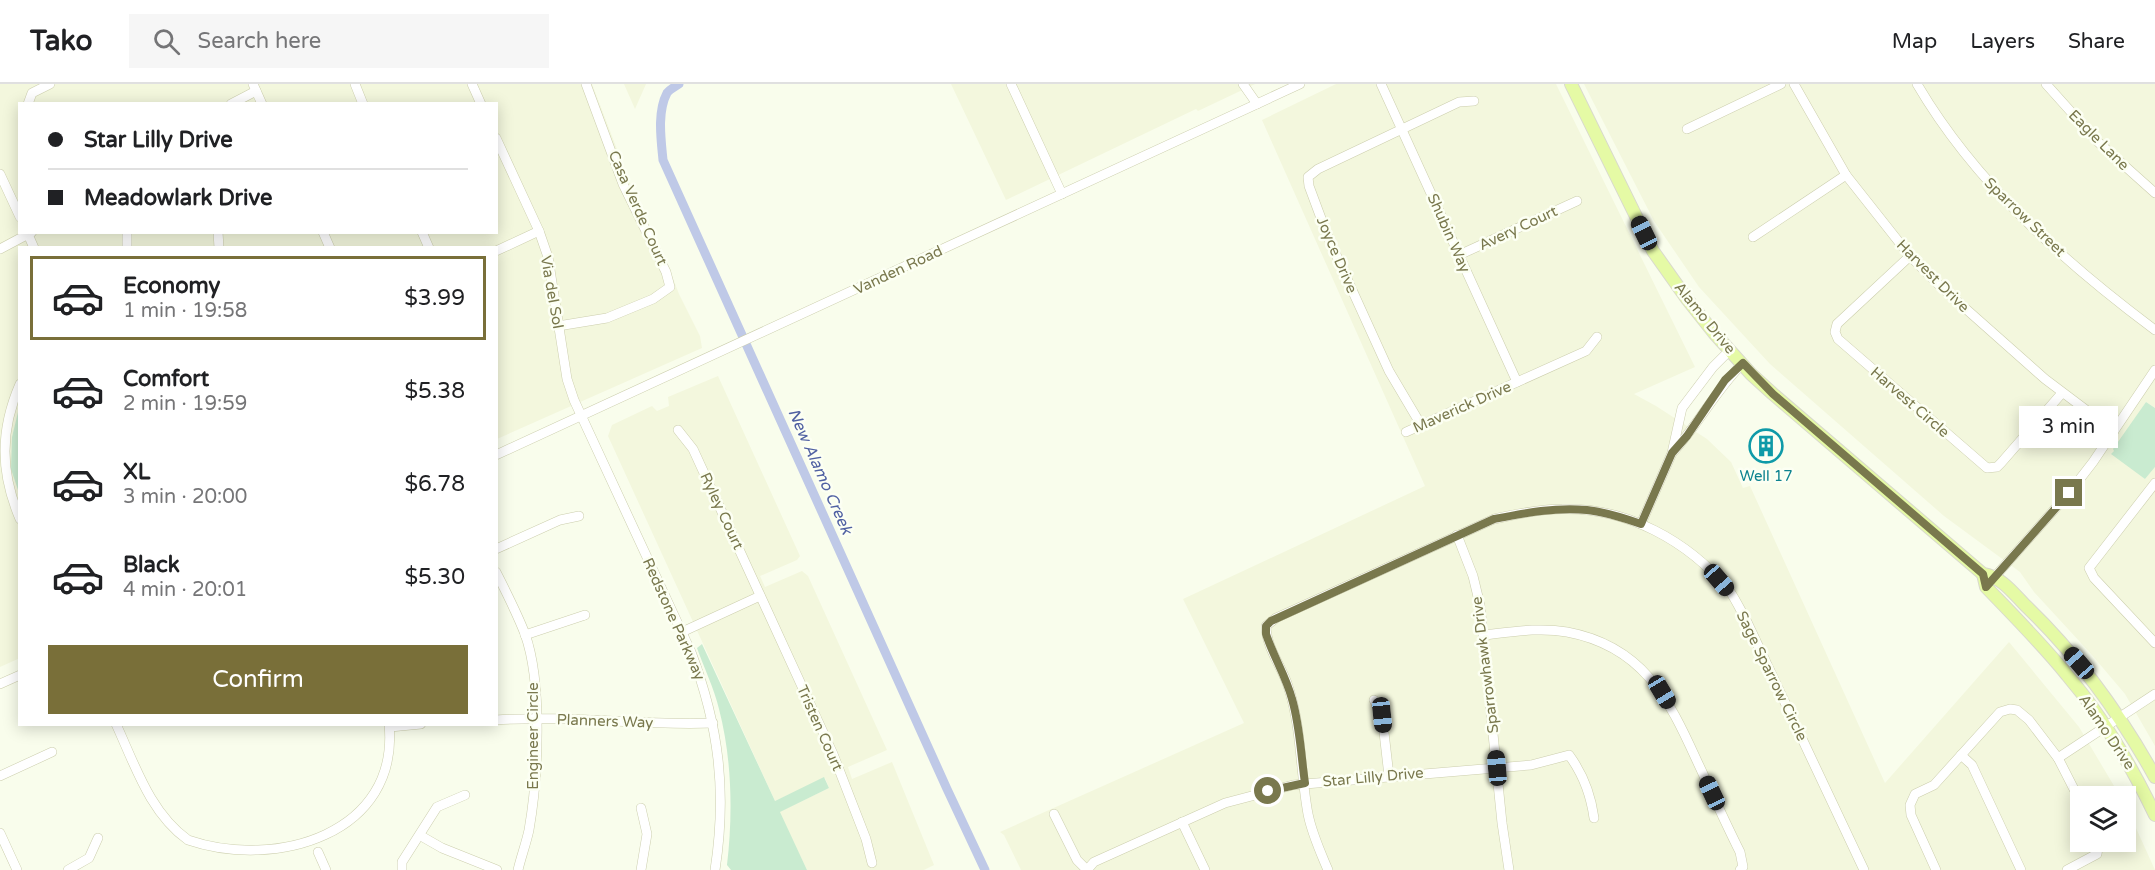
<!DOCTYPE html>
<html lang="en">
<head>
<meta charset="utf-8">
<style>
  :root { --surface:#fff; --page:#f6f6f6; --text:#202124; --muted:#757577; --line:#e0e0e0; --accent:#796f39 }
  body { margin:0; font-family:"Varela Round",sans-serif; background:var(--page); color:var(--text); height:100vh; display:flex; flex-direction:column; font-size:22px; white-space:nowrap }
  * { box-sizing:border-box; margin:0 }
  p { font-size:20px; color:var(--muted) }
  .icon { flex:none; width:33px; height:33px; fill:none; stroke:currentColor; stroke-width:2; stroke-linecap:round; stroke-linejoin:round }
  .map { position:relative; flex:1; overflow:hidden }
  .side { position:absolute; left:18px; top:162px; width:480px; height:480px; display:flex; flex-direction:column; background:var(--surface); border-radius:0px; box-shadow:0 3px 15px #0003 }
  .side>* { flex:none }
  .hud { position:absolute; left:18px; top:18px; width:480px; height:132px; border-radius:0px; box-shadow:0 3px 15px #0003; display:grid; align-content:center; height:132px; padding:0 30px; background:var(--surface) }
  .fabs { position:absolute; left:2070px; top:702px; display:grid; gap:12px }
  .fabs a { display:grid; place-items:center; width:66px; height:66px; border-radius:0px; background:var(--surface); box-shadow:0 3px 15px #0003; font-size:30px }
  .end { position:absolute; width:27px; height:27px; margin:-14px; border:8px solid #79784d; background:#fff; box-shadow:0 0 0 3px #fff }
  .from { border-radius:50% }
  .bubble { position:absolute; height:42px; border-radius:0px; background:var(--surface); box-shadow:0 3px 15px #0003; font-size:20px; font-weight:600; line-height:42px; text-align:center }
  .car { position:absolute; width:18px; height:36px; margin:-18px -9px; border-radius:8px; box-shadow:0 0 4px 2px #0007; background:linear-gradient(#222 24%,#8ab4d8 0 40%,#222 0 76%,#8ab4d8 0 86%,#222 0) }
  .hud b { display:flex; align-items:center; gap:21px; height:57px; font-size:22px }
  .hud b+b { border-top:2px solid var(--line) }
  .hud i { width:15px; height:15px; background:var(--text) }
  ul { padding:10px 0 0; list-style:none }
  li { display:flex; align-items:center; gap:18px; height:84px; margin:0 12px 9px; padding:0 18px; border:3px solid transparent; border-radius:0px }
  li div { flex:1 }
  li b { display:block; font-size:22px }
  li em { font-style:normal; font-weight:600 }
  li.selected { border-color:var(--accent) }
  li>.icon { width:54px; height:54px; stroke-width:1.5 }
  .button { display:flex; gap:12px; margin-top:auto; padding:12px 30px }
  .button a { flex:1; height:69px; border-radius:0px; background:var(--accent); color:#fff; font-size:24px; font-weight:600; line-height:69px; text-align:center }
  header { display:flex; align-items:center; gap:36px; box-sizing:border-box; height:84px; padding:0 30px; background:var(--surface); border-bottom:2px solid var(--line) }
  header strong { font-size:28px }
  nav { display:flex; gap:33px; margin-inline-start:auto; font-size:21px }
  .search { width:420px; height:54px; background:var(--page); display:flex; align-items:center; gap:15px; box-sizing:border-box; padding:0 21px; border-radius:0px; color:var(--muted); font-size:22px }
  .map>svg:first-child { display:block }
</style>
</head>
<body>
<header>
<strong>Tako</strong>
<div class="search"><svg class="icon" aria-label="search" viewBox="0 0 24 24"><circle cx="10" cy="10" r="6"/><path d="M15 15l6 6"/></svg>Search here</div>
<nav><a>Map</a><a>Layers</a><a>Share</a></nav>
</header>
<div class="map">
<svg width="2155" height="786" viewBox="0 0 2155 786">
  <rect width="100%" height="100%" fill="#f9fdec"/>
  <!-- residential -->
  <g fill="#f3f7dd" fill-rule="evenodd">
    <path d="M0 0H592L630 99 665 174 679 210 700 252 702 264 497 355 496 164H20V324L12 353V367L20 405V574L0 583ZM20 20H496V148H20Z"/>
    <path d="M624 0H646L635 25Z"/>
    <path d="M951 0H1255L1198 27 1196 25 1006 116Z"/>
    <path d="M1336 0H1556L1695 283 1634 310 1656 322 1707 355 1731 378 1743 404 1750 402 1885 699 2009 558 2079 643 2120 712H2080V758H2126V722L2155 786H1021L1004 751 1000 748 1244 639 1183 515 1425 402 1262 36Z"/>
    <path d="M1584 0H2155V324L2146 318 2114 367 2145 395 2155 383V662L2125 610 2092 571 2034 508 2020 488 1944 432 1770 280 1699 203 1654 137Z"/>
    <path d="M718 292 800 472 797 476 760 492 765 503 802 487 808 492 887 666 848 683 852 695 892 678 934 781 924 786H807L779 728 829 704 825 694 775 717 608 352 612 341 652 322 657 327 669 322 668 313Z"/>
  </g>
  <!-- green -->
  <g fill="#c9ebd0">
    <path d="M2146 318 2155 324V383L2145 395 2111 370 2114 367 2113 365Z"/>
    <path d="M19 324V409L11 385 12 353Z"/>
    <path d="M702 560 775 717 824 693 829 704 780 728 807 786H731L727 781C733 730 732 675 719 625 714 604 704 584 697 564Z"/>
  </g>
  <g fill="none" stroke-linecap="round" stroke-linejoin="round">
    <!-- canal -->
    <path stroke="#bfc9e7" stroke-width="9" d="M679 0C675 3 670 5 667 9 657 28 661 55 663 76L947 705 985 786"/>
    <defs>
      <g id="minor">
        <path d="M253 0 262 20"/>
        <path d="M355 0 363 20"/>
        <path d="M472 0 481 20"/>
        <path d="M1011 0 1062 110"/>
        <path d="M1243 0 1257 20"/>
        <path d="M1381 0 1517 298"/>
        <path d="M1794 0 1846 91 1910 172 1939 201 2045 295 2114 347"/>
        <path d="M1917 0C1975 99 2064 178 2155 246"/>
        <path d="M2046 0 2098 58 2155 109"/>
        <path d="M28 20 32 9 50 0"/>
        <path d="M231 20 256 7"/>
        <path d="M1687 45 1781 0"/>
        <path d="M496 54 539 147 548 173 567 295 574 316 691 568C719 642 727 708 715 786"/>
        <path d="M0 90 20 133"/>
        <path d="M27 148 34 164"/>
        <path d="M218 148 219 164"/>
        <path d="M323 148 330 164"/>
        <path d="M422 148 429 164"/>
        <path d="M1753 153 1846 91"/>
        <path d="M127 164V148"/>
        <path d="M0 165 32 148"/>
        <path d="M496 167 539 147"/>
        <path d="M1459 171 1577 117"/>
        <path d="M1910 172 1837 240 1835 248 1838 255 1987 384 1997 383 2001 379 2062 309"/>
        <path d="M558 242 607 234 653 215 670 203 666 188 623 100 586 0"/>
        <path d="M20 300C0 346 0 388 20 435"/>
        <path d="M1421 341 1389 287 1328 153 1309 102 1308 93 1318 85 1459 18 1474 17"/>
        <path d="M678 346 693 365 833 670 866 755 872 779"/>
        <path d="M1406 348 1586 267 1597 253"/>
        <path d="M1674 367C1699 339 1716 306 1743 279"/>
        <path d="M496 371 1300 0"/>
        <path d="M2155 399 2089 484 2094 494 2155 559"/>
        <path d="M1641 440 1672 369 1682 324 1713 283 1730 266"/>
        <path d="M1457 451 1473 492 1480 521 1502 739 1509 786"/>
        <path d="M496 465 560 436 579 432"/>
        <path d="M496 488C506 508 517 529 525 550 543 600 538 694 529 746 526 760 521 773 518 786"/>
        <path d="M1991 497 2069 409 2093 378 2155 286"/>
        <path d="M682 548 760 512"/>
        <path d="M525 551 585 531"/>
        <path d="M1484 551C1511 548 1540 543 1567 548 1642 562 1668 613 1697 677 1711 707 1725 738 1740 768L1743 783 1740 786"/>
        <path d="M0 600 20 591"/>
        <path d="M1374 616 1382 631 1389 692"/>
        <path d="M496 636C569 631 641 642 713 639"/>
        <path d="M116 640C135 681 150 729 188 756 276 786 400 750 389 640"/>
        <path d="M390 643 421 640"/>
        <path d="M1961 671 1972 681 2021 786"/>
        <path d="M2058 674 2155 610"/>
        <path d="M0 692 52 668"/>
        <path d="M641 724 647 750 641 786"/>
        <path d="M1054 730 1077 776 1087 786"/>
        <path d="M1182 738 1205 786"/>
        <path d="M0 749 17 786"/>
        <path d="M421 752 442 764 497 786"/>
        <path d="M318 768 326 786"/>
        <path d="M68 786 89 774 98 754"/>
        <path d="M402 786V778L437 723 465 711"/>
        <path d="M1087 786 1094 778 1225 719 1293 701 1531 681 1569 671C1583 690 1591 712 1594 734"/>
        <path d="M1328 786C1320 767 1312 750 1308 730 1300 687 1302 644 1288 602 1282 583 1266 563 1266 542L1276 534 1494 435C1516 430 1539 425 1562 425 1627 423 1688 457 1729 506 1736 516 1741 527 1747 538L1864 786"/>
        <path d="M1936 786 1911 731 1910 721 1915 710 1934 701 2000 628 2010 625 2017 626 2029 636 2058 674 2080 717"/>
        <path d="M2067 786 2097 770 2099 758"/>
      </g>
      <g id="major">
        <path d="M1571 0 1653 167 1687 215 1714 249 1751 290 1773 310 1983 490C2002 493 2013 509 2026 522 2078 572 2120 630 2155 693"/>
        <path d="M1983 490 1986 503C2013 531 2042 560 2067 591 2103 633 2131 681 2155 731"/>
      </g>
    </defs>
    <!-- minor casing -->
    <use href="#minor" stroke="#cccead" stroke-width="10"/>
    <!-- major casing -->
    <use href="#major" stroke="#d9d9cd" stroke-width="14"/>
    <!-- minor -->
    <use href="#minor" stroke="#fff" stroke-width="9"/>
    <!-- major -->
    <use href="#major" stroke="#e5faa5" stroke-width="12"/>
  </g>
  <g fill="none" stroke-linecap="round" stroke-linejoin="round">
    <!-- route -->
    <path stroke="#79784d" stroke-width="8" d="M1268 707 1305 699C1301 672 1300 642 1292 615 1286 592 1273 572 1266 550V542L1271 537 1494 435C1525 429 1555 423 1587 426 1605 428 1624 434 1641 440L1672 369 1687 352 1725 296 1743 279 1773 310 1983 490 1986 503 2069 409"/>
  </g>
  <!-- icons -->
  <defs>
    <symbol id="building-ring" viewBox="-11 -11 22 22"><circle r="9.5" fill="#fcfff3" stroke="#0f9aa8" stroke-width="1.5"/><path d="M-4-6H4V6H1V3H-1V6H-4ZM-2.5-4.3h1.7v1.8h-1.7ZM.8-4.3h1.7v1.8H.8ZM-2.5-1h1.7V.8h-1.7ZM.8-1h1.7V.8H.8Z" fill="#0f9aa8"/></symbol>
  </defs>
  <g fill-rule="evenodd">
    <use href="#building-ring" x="1747" y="343" width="38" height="38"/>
  </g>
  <g text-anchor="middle" stroke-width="5" stroke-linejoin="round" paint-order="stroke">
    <!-- street labels -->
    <g font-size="15" fill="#79784d" stroke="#fcfff3">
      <text transform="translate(2099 56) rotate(45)" y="5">Eagle Lane</text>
      <text transform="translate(638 124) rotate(66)" y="5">Casa Verde Court</text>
      <text transform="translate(2025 133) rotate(44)" y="5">Sparrow Street</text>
      <text transform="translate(1518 144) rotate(-25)" y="5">Avery Court</text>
      <text transform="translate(1449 149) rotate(66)" y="5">Shubin Way</text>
      <text transform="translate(1337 171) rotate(67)" y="5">Joyce Drive</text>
      <text transform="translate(898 186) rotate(-25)" y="5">Vanden Road</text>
      <text transform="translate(1933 192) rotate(45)" y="5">Harvest Drive</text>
      <text transform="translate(552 208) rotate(80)" y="5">Via del Sol</text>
      <text transform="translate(1705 234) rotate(51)" y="5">Alamo Drive</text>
      <text transform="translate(1910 318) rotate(41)" y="5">Harvest Circle</text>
      <text transform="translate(1462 323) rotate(-24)" y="5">Maverick Drive</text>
      <text transform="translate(722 427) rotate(65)" y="5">Ryley Court</text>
      <text transform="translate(674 535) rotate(66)" y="5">Redstone Parkway</text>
      <text transform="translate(1485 581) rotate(-97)" y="5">Sparrowhawk Drive</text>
      <text transform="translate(1772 592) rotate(64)" y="5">Sage Sparrow Circle</text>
      <text transform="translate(605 637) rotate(2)" y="5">Planners Way</text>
      <text transform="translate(820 644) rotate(66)" y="5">Tristen Court</text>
      <text transform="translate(2107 648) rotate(56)" y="5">Alamo Drive</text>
      <text transform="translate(533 652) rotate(-90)" y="5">Engineer Circle</text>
      <text transform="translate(1373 693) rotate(-5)" y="5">Star Lilly Drive</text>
    </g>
    <!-- culture labels -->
    <g font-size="15" fill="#0d838f" stroke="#fcfff3">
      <text x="1766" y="397">Well 17</text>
    </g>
    <!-- water labels -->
    <g font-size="16" font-style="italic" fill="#5061a2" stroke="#fcfff3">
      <text transform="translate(821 387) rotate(66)" y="6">New Alamo Creek</text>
    </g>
  </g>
</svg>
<div class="fabs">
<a><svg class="icon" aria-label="layers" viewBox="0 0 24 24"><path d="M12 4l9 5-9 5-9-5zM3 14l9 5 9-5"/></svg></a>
</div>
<i class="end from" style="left:1268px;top:707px"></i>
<i class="end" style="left:2069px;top:409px"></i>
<div class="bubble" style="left:2019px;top:322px;width:99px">3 min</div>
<i class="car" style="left:1644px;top:149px;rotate:334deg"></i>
<i class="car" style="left:1719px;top:496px;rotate:139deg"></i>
<i class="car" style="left:2079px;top:579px;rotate:319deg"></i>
<i class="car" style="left:1662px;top:608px;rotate:149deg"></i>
<i class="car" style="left:1382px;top:631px;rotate:174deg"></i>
<i class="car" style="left:1497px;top:684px;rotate:355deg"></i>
<i class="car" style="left:1712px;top:709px;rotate:335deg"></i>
<div class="hud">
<b><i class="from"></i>Star Lilly Drive</b>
<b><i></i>Meadowlark Drive</b>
</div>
<section class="side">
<ul>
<li class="selected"><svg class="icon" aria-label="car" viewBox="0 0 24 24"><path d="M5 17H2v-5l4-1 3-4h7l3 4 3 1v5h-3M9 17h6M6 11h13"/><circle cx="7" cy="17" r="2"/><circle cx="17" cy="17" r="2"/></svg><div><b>Economy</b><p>1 min · 19:58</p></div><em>$3.99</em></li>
<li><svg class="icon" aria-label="car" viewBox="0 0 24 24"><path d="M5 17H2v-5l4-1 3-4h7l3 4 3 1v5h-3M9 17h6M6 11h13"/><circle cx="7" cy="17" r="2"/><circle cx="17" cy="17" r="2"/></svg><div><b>Comfort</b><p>2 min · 19:59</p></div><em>$5.38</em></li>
<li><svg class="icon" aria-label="car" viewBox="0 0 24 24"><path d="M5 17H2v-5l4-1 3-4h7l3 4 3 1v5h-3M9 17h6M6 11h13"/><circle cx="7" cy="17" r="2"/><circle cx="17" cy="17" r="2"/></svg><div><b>XL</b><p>3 min · 20:00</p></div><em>$6.78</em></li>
<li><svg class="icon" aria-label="car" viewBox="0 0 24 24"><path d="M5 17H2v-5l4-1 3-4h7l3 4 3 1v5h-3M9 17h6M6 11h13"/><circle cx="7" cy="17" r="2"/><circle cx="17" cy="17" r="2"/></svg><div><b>Black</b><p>4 min · 20:01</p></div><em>$5.30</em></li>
</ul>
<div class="button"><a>Confirm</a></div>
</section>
</div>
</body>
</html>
